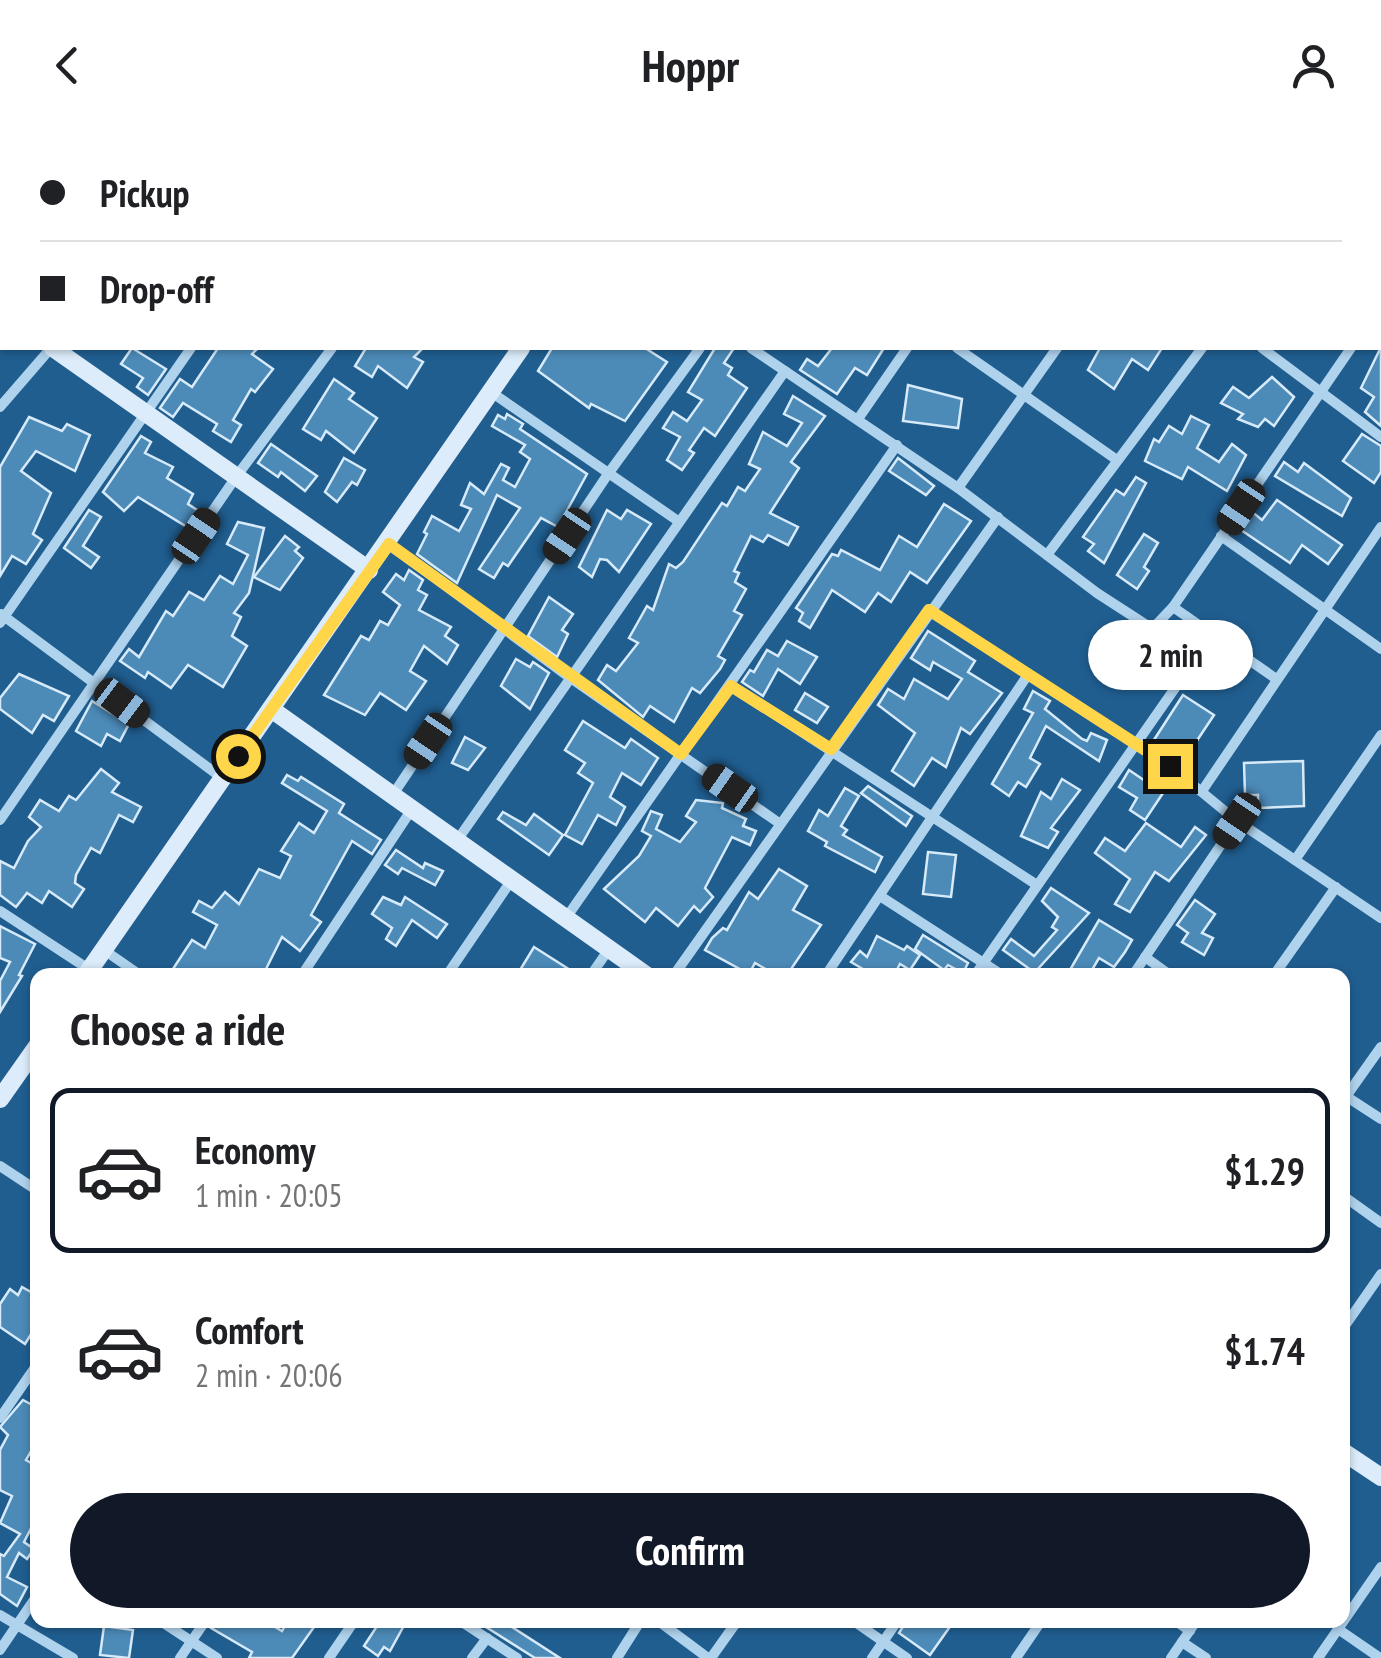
<!DOCTYPE html>
<html lang="en">
<head>
<meta charset="utf-8">
<style>
  :root { --surface:#fff; --page:#f2f2f2; --text:#202124; --muted:#757577; --line:#e0e0e0; --accent:#111827 }
  body { margin:0; font-family:"PT Sans Narrow",sans-serif; background:var(--page); color:var(--text); height:100vh; display:flex; flex-direction:column; font-size:38px; white-space:nowrap }
  * { box-sizing:border-box; margin:0 }
  p { font-size:32px; color:var(--muted) }
  .icon { flex:none; width:55px; height:55px; fill:none; stroke:currentColor; stroke-width:2; stroke-linecap:round; stroke-linejoin:round }
  .map { position:relative; flex:1; overflow:hidden }
  .side { position:absolute; left:30px; top:838px; width:1320px; height:660px; display:flex; flex-direction:column; background:var(--surface); border-radius:20px; box-shadow:0 2px 8px #0004 }
  .side>* { flex:none }
  .banner { position:absolute; left:0px; top:0px; width:1382px; height:220px; box-shadow:0 2px 8px #0004; display:grid; align-content:center; height:220px; padding:0 40px; background:var(--surface) }
  .end { position:absolute; width:45px; height:45px; margin:-22px; border:12px solid #ffd54a; background:#111; box-shadow:0 0 0 5px #111 }
  .from { border-radius:50% }
  .bubble { position:absolute; height:70px; border-radius:35px; background:var(--surface); box-shadow:0 2px 8px #0004; font-size:32px; font-weight:700; line-height:70px; text-align:center }
  .car { position:absolute; width:30px; height:60px; margin:-30px -15px; border-radius:12px; box-shadow:0 0 8px 2px #0007; background:linear-gradient(#222 24%,#8ab4d8 0 40%,#222 0 76%,#8ab4d8 0 86%,#222 0) }
  .banner b { display:flex; align-items:center; gap:35px; height:95px; font-size:38px }
  .banner b+b { border-top:2px solid var(--line) }
  .banner i { width:25px; height:25px; background:var(--text) }
  ul { padding:0; list-style:none }
  li { display:flex; align-items:center; gap:30px; height:165px; margin:0 20px 15px; padding:0 20px; border:5px solid transparent; border-radius:20px }
  li div { flex:1 }
  li b { display:block; font-size:38px }
  li em { font-style:normal; font-weight:700 }
  li.on { border-color:var(--accent) }
  li>.icon { width:90px; height:90px; stroke-width:1.5 }
  h2 { padding:0 40px; font-size:45px; line-height:120px }
  .primary-button { display:flex; gap:20px; margin-top:auto; padding:20px 40px }
  .primary-button a { flex:1; height:115px; border-radius:60px; background:var(--accent); color:#fff; font-size:40px; font-weight:700; line-height:115px; text-align:center }
  header { display:flex; justify-content:space-between; align-items:center; height:130px; padding:0 40px; background:var(--surface); font-size:45px; font-weight:700 }
  .map>svg:first-child { display:block }
</style>
</head>
<body>
<header><svg class="icon" aria-label="back" viewBox="0 0 24 24"><path d="M15 5l-7 7 7 7"/></svg>Hoppr<svg class="icon" aria-label="person" viewBox="0 0 24 24"><circle cx="12" cy="8" r="4"/><path d="M4 21q1-7 8-7t8 7"/></svg></header>
<div class="map">
<svg width="1381" height="1528" viewBox="0 0 1381 1528">
  <rect width="100%" height="100%" fill="#205e90"/>
  <!-- building -->
  <g fill="#4c8ab8" stroke="#d6eaf9" stroke-width="2.5">
    <path d="M1381 217V296L1365 282 1374 267 1361 258Z"/>
    <path d="M132 218 166 239 148 265 137 257 143 248 121 234Z"/>
    <path d="M218 218H258L252 224 273 239 255 262 251 259 233 290 241 295 231 312 213 301 217 294 183 273 173 287 160 278 180 249 192 257Z"/>
    <path d="M366 218H423L414 227 423 232 407 258 378 236 372 247 355 236Z"/>
    <path d="M552 218H645L667 232 625 291 591 274 589 278 538 241Z"/>
    <path d="M715 218H734L724 233 732 238 728 245 747 258 715 306 704 298 689 320 694 323 682 340 667 330 680 307 663 298 673 282 687 291 702 270 688 262Z"/>
    <path d="M832 218H884L867 245 855 238 837 264 800 240 807 229 818 236Z"/>
    <path d="M1100 218H1162L1148 240 1132 229 1114 259 1088 240Z"/>
    <path d="M1272 247 1294 267 1274 296 1265 289 1258 297 1238 289 1243 284 1221 273 1233 257 1249 268Z"/>
    <path d="M334 249 354 263 349 269 377 288 354 323 326 301 321 310 303 299Z"/>
    <path d="M908 255 962 269 958 298 903 291Z"/>
    <path d="M793 266 825 286 791 332 799 338 770 383 798 397 788 415 768 405 763 412 751 406 734 441 739 443 735 452 746 459 734 481 742 485 718 526 725 530 720 539 700 563 692 558 674 592 650 576 643 587 598 550 607 535 616 541 638 513 629 508 647 476 653 480 669 434 676 438 683 432 722 373 727 376 738 357 745 361 760 339 749 334 763 302 787 316 802 293 784 284Z"/>
    <path d="M507 284 523 294 520 299 587 344 558 397 541 388 508 436 503 433 494 448 479 439 520 378 497 365 457 453 417 424 427 404 424 402 432 386 459 401 471 379 461 375 470 353 484 364 501 334 509 338 503 350 515 357 530 329 520 322 525 315 492 296 498 285 505 289Z"/>
    <path d="M1191 286 1209 295 1197 318 1219 332 1232 314 1246 325 1227 361 1188 337 1182 349 1145 331 1154 309 1159 312 1169 296 1182 304Z"/>
    <path d="M29 287 62 301 67 294 90 305 75 341 36 321 21 341 51 363 33 404 42 410 26 434 12 426 0 446V337Z"/>
    <path d="M1362 304 1381 316V342L1374 353 1343 331Z"/>
    <path d="M141 306 151 312 145 323 173 337 167 348 193 364 188 374 197 380 187 397 138 367 124 381 103 362Z"/>
    <path d="M271 314 317 346 305 361 281 342 278 347 258 333Z"/>
    <path d="M344 328 365 340 357 355 352 352 337 372 325 362Z"/>
    <path d="M898 328 934 356 926 365 889 341Z"/>
    <path d="M1284 332 1298 342 1304 333 1351 368 1342 386 1275 346Z"/>
    <path d="M1136 347 1146 353 1104 433 1088 421 1094 414 1083 407 1116 360 1124 365Z"/>
    <path d="M1277 370 1342 415 1328 434 1302 415 1290 433 1238 398 1250 380 1262 390Z"/>
    <path d="M944 374 971 391 927 453 910 442 891 472 878 463 865 482 832 460 810 498 799 491 803 483 796 478 832 424 838 426 841 420 880 440 899 406 917 417Z"/>
    <path d="M89 380 101 387 83 416 99 427 91 438 64 418Z"/>
    <path d="M607 380 621 389 627 380 651 394 619 442 607 430 600 429 592 447 579 437Z"/>
    <path d="M238 392 264 398 249 463 234 483 241 487 232 506 247 516 223 557 188 535 171 558 148 542 145 548 120 531 129 519 139 527 166 481 173 486 189 462 204 470 220 446 233 454 248 425 227 414Z"/>
    <path d="M1144 404 1158 413 1144 437 1149 441 1137 459 1117 445Z"/>
    <path d="M285 406 299 417 295 421 303 428 280 460 254 447Z"/>
    <path d="M409 440 423 450 418 460 427 465 419 480 451 497 445 506 458 515 447 534 424 516 410 541 426 551 406 580 380 563 365 585 324 565 361 506 369 510 380 491 388 495 400 475 383 462 396 444 404 450Z"/>
    <path d="M549 467 573 484 562 500 568 504 557 527 528 506Z"/>
    <path d="M928 501 975 531 968 542 1002 563 970 604 961 598 946 637 932 628 914 656 892 641 915 603 878 575 888 559 904 569 914 549 948 569 962 549 933 532 930 540 911 528Z"/>
    <path d="M787 511 817 527 800 554 778 539 763 566 742 552 750 540 754 542 767 520 778 526Z"/>
    <path d="M516 529 530 537 533 532 549 543 530 579 501 556Z"/>
    <path d="M19 544 69 566 54 591 43 585 32 603 0 579V568Z"/>
    <path d="M1033 561 1050 571 1045 579 1082 609 1087 611 1091 603 1107 610 1099 631 1046 596 1030 628 1040 634 1026 657 1018 652 1009 666 992 654 1033 583 1024 579Z"/>
    <path d="M805 563 828 577 817 593 795 580Z"/>
    <path d="M1183 565 1214 585 1182 633 1152 613Z"/>
    <path d="M92 571 129 594 120 611 107 604 101 616 76 601Z"/>
    <path d="M583 591 625 618 631 609 658 628 641 655 622 643 610 667 625 677 616 695 598 685 582 714 565 705 593 653 578 643 585 633 565 620Z"/>
    <path d="M465 607 485 618 468 640 452 633Z"/>
    <path d="M1303 631 1304 676 1258 678V665H1245L1244 633Z"/>
    <path d="M101 639 119 653 112 662 141 677 133 692 119 685 100 723 91 718 76 745 75 753 84 759 72 777 49 761 42 773 27 763 16 777 0 765V731L14 738 28 711 41 697 29 687 40 670 59 681 69 666 76 670Z"/>
    <path d="M1129 640 1163 663 1145 690 1130 680 1137 668 1119 657Z"/>
    <path d="M287 645 298 651 301 647 344 674 339 683 381 710 372 724 352 711 311 785 321 792 300 821 282 807 263 845H169L192 810 205 818 217 795 193 782 199 771 212 778 225 762 239 774 259 739 280 748 291 726 281 721 299 693 314 703 327 681 282 653Z"/>
    <path d="M1062 649 1080 660 1051 698 1058 702 1048 718 1021 706 1041 662 1051 669Z"/>
    <path d="M868 656 912 686 906 696 861 663Z"/>
    <path d="M845 658 859 666 841 696 847 700 843 705 882 727 875 742 825 716 827 712 808 701 819 680 828 686Z"/>
    <path d="M696 670 723 673 722 678 746 689 743 696 756 701 750 715 732 707 705 758 713 767 700 782 694 776 678 796 656 778 645 792 604 759 639 726 651 706 642 701 651 681 662 685 656 699 680 712 696 692 686 686Z"/>
    <path d="M503 682 526 695 534 684 563 705 549 725 498 689Z"/>
    <path d="M1146 693 1181 717 1195 697 1206 705 1169 751 1155 742 1130 782 1115 774 1130 749 1095 723 1105 708 1125 721Z"/>
    <path d="M396 720 423 738 425 733 443 741 435 755 402 738 398 744 385 735Z"/>
    <path d="M928 722 956 725 951 767 923 764Z"/>
    <path d="M779 739 807 756 793 780 821 795 787 845H776L755 833 749 844 705 820 712 808 723 798 727 800 749 762 758 769Z"/>
    <path d="M1051 758 1089 783 1036 841 1031 840 1003 820 1011 809 1034 826 1057 800 1052 797 1058 787 1042 771Z"/>
    <path d="M383 767 401 775 405 767 447 794 437 808 412 790 396 816 386 809 392 798 372 784Z"/>
    <path d="M1195 770 1215 784 1202 803 1213 808 1204 825 1182 812 1188 803 1177 795Z"/>
    <path d="M1099 790 1132 810 1125 822 1114 837 1099 828 1089 845H1067Z"/>
    <path d="M0 796 35 814 19 845 22 846 0 882V851L10 832 0 828Z"/>
    <path d="M923 805 968 833 963 843 948 835 944 840 915 819Z"/>
    <path d="M877 806 904 820 907 816 920 825 910 840 900 834 894 845H873L851 832 860 821 867 827Z"/>
    <path d="M534 817 578 845H517Z"/>
    <path d="M22 1157 38 1166V1203L33 1201 25 1214 0 1197V1174L10 1159 18 1165Z"/>
    <path d="M23 1270 38 1278V1309L26 1330 38 1337V1385L24 1412 34 1419 27 1429 19 1423 7 1447 27 1457 17 1476 0 1464V1424L4 1426 20 1404 0 1393 12 1366 0 1360V1320L8 1305 0 1297Z"/>
    <path d="M215 1490H263L282 1501 288 1490 314 1497 292 1528H249L252 1522 211 1498Z"/>
    <path d="M381 1490H407L390 1521 384 1517 378 1526 364 1516Z"/>
    <path d="M475 1490H501L560 1528H535Z"/>
    <path d="M907 1490H938L949 1498 930 1525 899 1503Z"/>
    <path d="M104 1496 133 1500 129 1528 100 1525Z"/>
  </g>
  <g fill="none" stroke-linecap="round" stroke-linejoin="round">
    <!-- street -->
    <g stroke="#b0d3ed" stroke-width="10">
      <path d="M68 0 72 2"/>
      <path d="M233 0 236 2"/>
      <path d="M923 0 927 2"/>
      <path d="M1099 0 1102 2"/>
      <path d="M205 2 207 0"/>
      <path d="M344 2 346 0"/>
      <path d="M483 2 485 0"/>
      <path d="M850 2 852 0"/>
      <path d="M1055 2 1057 0"/>
      <path d="M1210 2 1211 0"/>
      <path d="M0 102 2 98"/>
      <path d="M1380 178 1381 177"/>
      <path d="M751 218 958 358 1097 463 1148 496 1156 495 1173 477 1351 218"/>
      <path d="M957 218 1117 330"/>
      <path d="M1262 218 1381 307"/>
      <path d="M491 262 678 391"/>
      <path d="M0 277 51 218"/>
      <path d="M858 289 907 218"/>
      <path d="M958 358 1057 218"/>
      <path d="M1221 406 1381 519"/>
      <path d="M389 414 569 547 779 693"/>
      <path d="M1047 425 1202 218"/>
      <path d="M1173 477 1275 548"/>
      <path d="M929 480 1170 636 1237 691 1381 788"/>
      <path d="M1 484 222 648"/>
      <path d="M0 493 191 218"/>
      <path d="M731 556 1037 755"/>
      <path d="M1202 661 1381 397"/>
      <path d="M392 666 608 344 700 218"/>
      <path d="M0 690 236 347 332 218"/>
      <path d="M456 712 785 241"/>
      <path d="M1295 730 1381 605"/>
      <path d="M880 766 1002 845"/>
      <path d="M0 781 90 840"/>
      <path d="M566 788 897 315"/>
      <path d="M104 820 140 845"/>
      <path d="M1145 827 1170 845"/>
      <path d="M302 845 410 682"/>
      <path d="M447 845 511 751"/>
      <path d="M591 845 609 819"/>
      <path d="M674 845 998 387"/>
      <path d="M826 845 1027 546"/>
      <path d="M975 845 1212 505"/>
      <path d="M1133 845 1237 691"/>
      <path d="M1274 845 1336 757"/>
      <path d="M1344 965 1381 989"/>
      <path d="M1342 972 1381 917"/>
      <path d="M0 1036 38 1061"/>
      <path d="M1342 1065 1381 1093"/>
      <path d="M1342 1200 1381 1144"/>
      <path d="M0 1288 38 1233"/>
      <path d="M0 1485 73 1528"/>
      <path d="M159 1490 217 1528"/>
      <path d="M459 1490 517 1528"/>
      <path d="M657 1490 708 1528"/>
      <path d="M852 1490 907 1528"/>
      <path d="M1174 1490 1190 1501"/>
      <path d="M1338 1499 1380 1528"/>
      <path d="M1182 1512 1206 1528"/>
      <path d="M0 1520 38 1464"/>
      <path d="M180 1528 206 1490"/>
      <path d="M329 1528 355 1490"/>
      <path d="M472 1528 487 1508"/>
      <path d="M617 1528 641 1490"/>
      <path d="M711 1528 738 1490"/>
      <path d="M872 1528 898 1490"/>
      <path d="M1016 1528 1042 1490"/>
      <path d="M1171 1528 1197 1490"/>
      <path d="M1318 1528 1381 1437"/>
    </g>
    <!-- secondary -->
    <g stroke="#dcecfa" stroke-width="18">
      <path d="M1345 0 1348 2"/>
      <path d="M1375 0 1379 2"/>
      <path d="M675 2 677 0"/>
      <path d="M1380 24 1381 25"/>
      <path d="M0 181 2 182"/>
      <path d="M53 218 369 440"/>
      <path d="M271 579 646 845"/>
      <path d="M86 845 521 218"/>
      <path d="M0 969 38 915"/>
      <path d="M1342 1321 1381 1347"/>
    </g>
  </g>
  <g fill="none" stroke-linecap="round" stroke-linejoin="round">
    <!-- route -->
    <path stroke="#ffd54a" stroke-width="12" d="M238 626 389 414 681 624 731 556 831 619 929 480 1170 636"/>
  </g>
</svg>
<i class="end from" style="left:238px;top:626px"></i>
<i class="end" style="left:1170px;top:636px"></i>
<div class="bubble" style="left:1088px;top:490px;width:165px">2 min</div>
<i class="car" style="left:1241px;top:377px;rotate:214deg"></i>
<i class="car" style="left:196px;top:406px;rotate:34deg"></i>
<i class="car" style="left:567px;top:406px;rotate:214deg"></i>
<i class="car" style="left:122px;top:573px;rotate:127deg"></i>
<i class="car" style="left:428px;top:611px;rotate:214deg"></i>
<i class="car" style="left:730px;top:658px;rotate:305deg"></i>
<i class="car" style="left:1237px;top:691px;rotate:214deg"></i>
<div class="banner">
<b><i class="from"></i>Pickup</b>
<b><i></i>Drop-off</b>
</div>
<section class="side">
<h2>Choose a ride</h2>
<ul>
<li class="on"><svg class="icon" aria-label="car" viewBox="0 0 24 24"><path d="M5 17H2v-5l4-1 3-4h7l3 4 3 1v5h-3M9 17h6M6 11h13"/><circle cx="7" cy="17" r="2"/><circle cx="17" cy="17" r="2"/></svg><div><b>Economy</b><p>1 min · 20:05</p></div><em>$1.29</em></li>
<li><svg class="icon" aria-label="car" viewBox="0 0 24 24"><path d="M5 17H2v-5l4-1 3-4h7l3 4 3 1v5h-3M9 17h6M6 11h13"/><circle cx="7" cy="17" r="2"/><circle cx="17" cy="17" r="2"/></svg><div><b>Comfort</b><p>2 min · 20:06</p></div><em>$1.74</em></li>
</ul>
<div class="primary-button"><a>Confirm</a></div>
</section>
</div>
</body>
</html>
